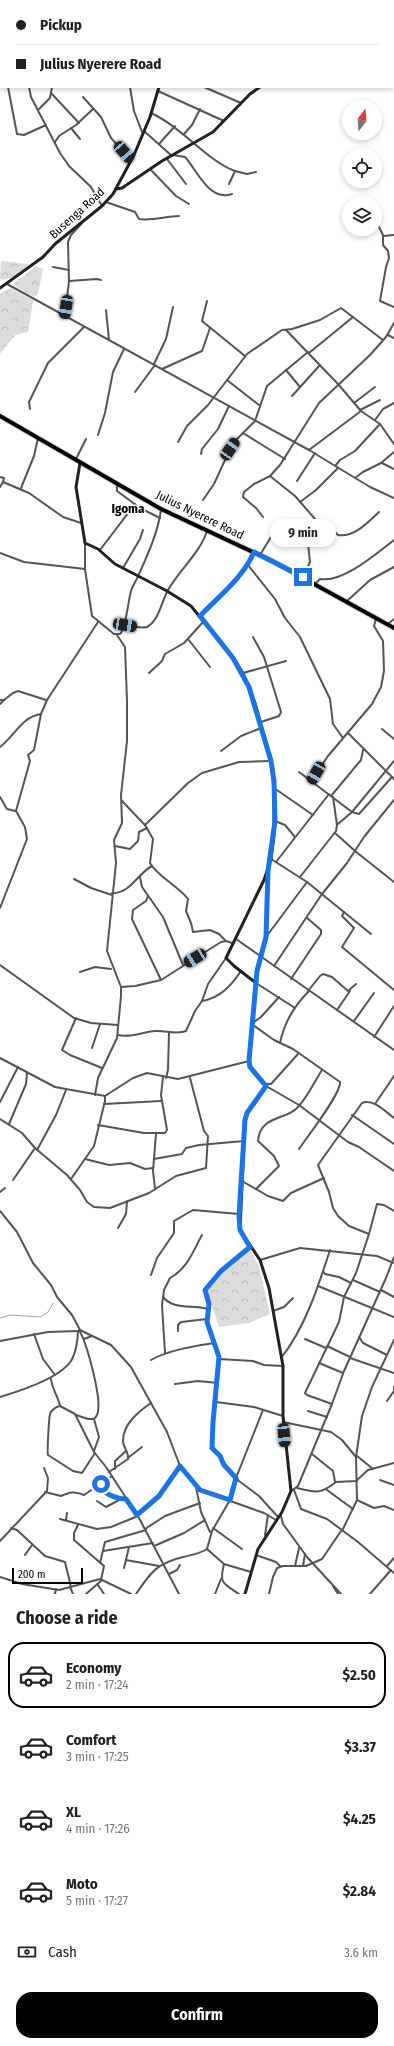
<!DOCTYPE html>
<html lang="en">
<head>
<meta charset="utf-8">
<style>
  :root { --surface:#fff; --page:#f2f2f2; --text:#222; --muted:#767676; --line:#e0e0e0; --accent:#000 }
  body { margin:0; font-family:"Fira Sans Condensed",sans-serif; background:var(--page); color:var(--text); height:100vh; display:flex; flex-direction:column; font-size:15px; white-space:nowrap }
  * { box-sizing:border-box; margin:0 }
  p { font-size:13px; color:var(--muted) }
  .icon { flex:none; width:22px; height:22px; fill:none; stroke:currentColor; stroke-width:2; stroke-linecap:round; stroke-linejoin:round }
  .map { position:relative; height:1594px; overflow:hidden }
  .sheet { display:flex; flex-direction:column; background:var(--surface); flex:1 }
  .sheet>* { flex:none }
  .guide { position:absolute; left:0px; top:0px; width:394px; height:88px; box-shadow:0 2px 6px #0003; display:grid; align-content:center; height:88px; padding:0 16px; background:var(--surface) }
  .needle { width:26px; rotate:17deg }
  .controls { position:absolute; left:342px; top:100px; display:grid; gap:8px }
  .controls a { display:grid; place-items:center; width:40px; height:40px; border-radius:50%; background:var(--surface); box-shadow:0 2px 6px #0003; font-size:20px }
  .scale { position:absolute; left:12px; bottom:10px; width:71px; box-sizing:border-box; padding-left:4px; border:2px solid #000; border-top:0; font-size:11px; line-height:14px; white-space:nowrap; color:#000; -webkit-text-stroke:3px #fff; paint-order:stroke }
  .end { position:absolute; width:18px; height:18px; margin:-9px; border:5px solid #1a73e8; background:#fff; box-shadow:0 0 0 2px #fff }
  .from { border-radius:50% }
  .bubble { position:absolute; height:28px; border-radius:14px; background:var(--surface); box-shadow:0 2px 6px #0003; font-size:13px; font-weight:700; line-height:28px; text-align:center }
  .car { position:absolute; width:12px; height:24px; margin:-12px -6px; border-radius:5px; box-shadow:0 0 3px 1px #0007; background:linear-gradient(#222 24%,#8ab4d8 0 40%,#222 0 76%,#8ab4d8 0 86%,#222 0) }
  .guide b { display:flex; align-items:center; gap:14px; height:38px; font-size:15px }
  .guide b+b { border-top:1px solid var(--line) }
  .guide i { width:10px; height:10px; background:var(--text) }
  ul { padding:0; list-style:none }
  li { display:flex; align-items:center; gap:12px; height:66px; margin:0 8px 6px; padding:0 8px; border:2px solid transparent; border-radius:16px }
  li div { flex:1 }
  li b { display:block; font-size:15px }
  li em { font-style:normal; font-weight:700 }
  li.on { border-color:var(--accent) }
  li>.icon { width:36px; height:36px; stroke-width:1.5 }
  h2 { padding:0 16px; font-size:18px; line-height:48px }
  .pay { display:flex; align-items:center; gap:10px; height:44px; padding:0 16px; font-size:15px }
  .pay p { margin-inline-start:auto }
  .primary-button { display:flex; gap:8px; margin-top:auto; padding:8px 16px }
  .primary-button a { flex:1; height:46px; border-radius:16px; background:var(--accent); color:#fff; font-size:16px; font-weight:700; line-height:46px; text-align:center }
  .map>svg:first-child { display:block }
</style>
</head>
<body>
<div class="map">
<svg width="394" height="1594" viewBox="0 0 394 1594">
  <defs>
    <pattern id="forest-crowns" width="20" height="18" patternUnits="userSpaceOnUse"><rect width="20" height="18" fill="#dcdcdc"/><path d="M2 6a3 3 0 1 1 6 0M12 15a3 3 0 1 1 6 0" fill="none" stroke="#bbb"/></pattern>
  </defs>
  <rect width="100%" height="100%" fill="#fff"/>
  <!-- forest -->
  <g fill="url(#forest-crowns)">
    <path d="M1 261 28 264 29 266C21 271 10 282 0 279Z"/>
    <path d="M36 266 43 269 38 294 34 297 13 285 14 283Z"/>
    <path d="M10 288 33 300 28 332 15 335 0 354V294Z"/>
    <path d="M249 1248 259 1266 270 1314 249 1323 219 1327 206 1288 228 1264 235 1262Z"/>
  </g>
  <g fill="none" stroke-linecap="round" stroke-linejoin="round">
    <!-- stream -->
    <path stroke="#a3a3a3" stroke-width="1" d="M0 1318 10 1315 41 1317 48 1312 53 1303"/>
    <defs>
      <path id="highway" d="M0 416 161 509 274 562 394 628"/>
    </defs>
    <!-- highway casing -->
    <use href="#highway" stroke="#dbdbdb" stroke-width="6"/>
    <!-- street -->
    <g stroke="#555" stroke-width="2">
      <path d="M39 0 41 1"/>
      <path d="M93 0 94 1"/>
      <path d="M219 0 221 1"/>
      <path d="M374 0 376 1"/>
      <path d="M12 1V0"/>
      <path d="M0 14 1 13"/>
      <path d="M0 19 1 21"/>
      <path d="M0 54H1"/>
      <path d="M8 87 17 134 24 135 46 125"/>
      <path d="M29 87 31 97 60 153 69 166 91 187 102 206"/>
      <path d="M130 87 134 111 142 132"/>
      <path d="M204 87 241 103"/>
      <path d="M158 91 224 121"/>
      <path d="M51 93 79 123"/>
      <path d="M83 97 101 117 111 138 131 160"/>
      <path d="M39 109 50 98 52 87"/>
      <path d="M151 113C182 127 207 161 235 171L229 184"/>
      <path d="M71 128 80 139"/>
      <path d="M144 131 172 156"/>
      <path d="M184 134 192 125 200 109"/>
      <path d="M55 142 59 136 76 125 93 109"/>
      <path d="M159 144 175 126"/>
      <path d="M173 155 185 157C197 170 209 202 232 194"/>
      <path d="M167 159 186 184"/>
      <path d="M150 169 176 196 189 204"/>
      <path d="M235 171 247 174 256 172"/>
      <path d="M106 202 135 212 139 219C153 221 166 216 179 216"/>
      <path d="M375 219 383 235V245L388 251 389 258 386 267 380 301 394 307"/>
      <path d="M383 236 394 235"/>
      <path d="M53 267 69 270"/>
      <path d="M69 281 97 279 101 280"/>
      <path d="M7 284 309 450 370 487 394 498"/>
      <path d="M207 301 202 321 245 356"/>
      <path d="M106 310 109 340"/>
      <path d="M65 315 69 281 68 242 71 235 82 223"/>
      <path d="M286 330 338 384 361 411 380 424 394 444"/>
      <path d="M388 335 394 338"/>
      <path d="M309 353 353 317"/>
      <path d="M154 364 166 339 173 307"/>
      <path d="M162 369 202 351 210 328"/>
      <path d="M286 370 300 387"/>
      <path d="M227 380 259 405"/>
      <path d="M135 392 155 365"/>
      <path d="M292 396 320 365"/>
      <path d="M354 403 375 387"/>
      <path d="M30 409 29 402 48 363 84 327"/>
      <path d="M360 410 380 400"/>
      <path d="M375 420 383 409 394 403"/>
      <path d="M243 433 285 459"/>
      <path d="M98 435 105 413 113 372 124 349"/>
      <path d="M178 442 187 426 208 405 247 354 282 330 292 329 320 320 341 308 383 340"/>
      <path d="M309 450 361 411"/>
      <path d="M201 454 202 449 218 429 229 406"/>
      <path d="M76 459 86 439"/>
      <path d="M382 463 394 469"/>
      <path d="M335 466 340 460 355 451 380 424"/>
      <path d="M270 476 295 496 322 527"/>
      <path d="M0 477 4 478 3 482"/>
      <path d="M355 478 363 472 381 463 394 452"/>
      <path d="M297 481 315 453"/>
      <path d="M117 484V491L140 508 160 518"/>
      <path d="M0 487 3 482 29 493 63 517 81 523"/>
      <path d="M21 488 34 456 38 438"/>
      <path d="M203 500 214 484 230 449 237 439 255 421 267 386 308 352"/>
      <path d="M300 502 316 490 338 468"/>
      <path d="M263 517 256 508 243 497 244 492 254 484 270 476 280 465 319 403 370 355 386 337 394 323"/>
      <path d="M85 543V569L92 616 114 634H120C126 629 128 601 131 591 133 584 137 580 139 574 148 554 158 532 161 510"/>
      <path d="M100 550 135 504"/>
      <path d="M0 553 24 562 85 569"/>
      <path d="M260 555 277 527"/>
      <path d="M248 565 275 599 285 618 300 637 330 699 333 724 343 738"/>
      <path d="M123 568 140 539 143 530"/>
      <path d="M303 577 310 562 308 543 310 533 329 526 338 535C354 538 368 522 379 512"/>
      <path d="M316 583 320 579C343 583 376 554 394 540"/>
      <path d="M347 601 370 580 394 567"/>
      <path d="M200 616C219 596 242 579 254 552"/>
      <path d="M388 624 394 619"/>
      <path d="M125 625C131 625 141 629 147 627 159 621 162 600 168 590 180 569 200 553 207 531"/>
      <path d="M253 637 264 657 281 712 279 716 261 722"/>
      <path d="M188 639 210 667"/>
      <path d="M149 673 162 661 165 654 184 643 204 621"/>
      <path d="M243 673 286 661"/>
      <path d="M0 700H4L13 693 18 691 46 700"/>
      <path d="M0 704 4 700"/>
      <path d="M382 729 394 739"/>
      <path d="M348 733 394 779"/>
      <path d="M0 747C15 736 21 717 41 714"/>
      <path d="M221 751 241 736 261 728"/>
      <path d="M299 772 352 812 359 814 392 777"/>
      <path d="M311 781 328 756 372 704 381 687 384 671 383 641 374 626 376 619"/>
      <path d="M274 788 313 815"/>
      <path d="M331 796 361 760 363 750"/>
      <path d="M0 797 7 809 15 811"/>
      <path d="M122 801 145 825 188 783 202 773 239 762 271 761"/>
      <path d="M275 821 285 825 295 837"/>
      <path d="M338 824 352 812 394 761"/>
      <path d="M145 825 153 839 150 863C157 876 178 886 188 899L186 911 191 923 193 932 210 930 219 934 226 941"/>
      <path d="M335 833 355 851"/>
      <path d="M115 846 130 849 138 841 139 832 147 828"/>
      <path d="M355 851 394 882"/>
      <path d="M271 859 307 882 371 934"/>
      <path d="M276 862 329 794"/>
      <path d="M268 872 266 937 257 969 256 983 295 1008"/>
      <path d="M140 877 142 887 163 917 183 965"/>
      <path d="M300 877 336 831 337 825 333 797"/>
      <path d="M74 879 91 888 112 895"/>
      <path d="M112 893C130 894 138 873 152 866"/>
      <path d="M148 896 146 901 133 910 132 919 161 980"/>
      <path d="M0 908 27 839 25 827 16 811 30 761 28 755 34 750 41 714 47 700 98 622"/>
      <path d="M344 912 342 916 354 928 342 947 394 990"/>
      <path d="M266 937 307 882"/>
      <path d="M236 939 394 1050"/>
      <path d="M0 965 74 1018 91 1023 118 1025"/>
      <path d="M274 966 322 894 347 863 364 837 394 800"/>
      <path d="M80 972 95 967 111 969"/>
      <path d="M291 979 321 934V930L307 918"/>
      <path d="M121 987 135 986 161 980 221 942 226 941 232 943"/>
      <path d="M308 991 320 976 323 974 332 977 348 991 356 984"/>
      <path d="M202 1001 208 984 226 958"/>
      <path d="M337 1010 350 991"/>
      <path d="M76 1018 62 1050 70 1055 102 1068"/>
      <path d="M354 1021 374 993"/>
      <path d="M254 1022 261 1017 279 997"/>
      <path d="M253 1025 274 1040 293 1049 340 1082C341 1094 307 1137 299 1149"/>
      <path d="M118 1035C131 1038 142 1032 155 1031 165 1030 176 1035 186 1031L195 1011 202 1001C220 998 231 986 241 971"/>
      <path d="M374 1037 394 1006"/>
      <path d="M280 1043C284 1023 294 1006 309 991"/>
      <path d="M92 1048 100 1024"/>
      <path d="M0 1058 55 1087 105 1096 133 1078 147 1073 178 1079 249 1061"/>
      <path d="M166 1078 168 1070 169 1032"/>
      <path d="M265 1084H271L298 1054"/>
      <path d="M266 1086 299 1105 348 1142 359 1147 394 1171"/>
      <path d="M95 1095 98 1078 117 1038 121 996V987L107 951 116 863 114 840 122 823 121 795 127 741V701L125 647 117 635"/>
      <path d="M0 1102 18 1067"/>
      <path d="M104 1104 161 1101"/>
      <path d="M375 1104 394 1076"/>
      <path d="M352 1115 394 1144"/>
      <path d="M0 1119 22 1133 35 1148 67 1175 80 1190 87 1202 94 1207 110 1208 149 1193 176 1176 206 1168 208 1136 204 1131 190 1078"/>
      <path d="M9 1124 26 1084 27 1073"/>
      <path d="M98 1125 144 1133H165L167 1130 161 1095 163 1077"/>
      <path d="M37 1150 56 1115 66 1090"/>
      <path d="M85 1159 109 1165 130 1163 145 1169 153 1168"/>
      <path d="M154 1159 182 1154 186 1148 199 1145 244 1141"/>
      <path d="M71 1179 94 1146 105 1101V1096"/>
      <path d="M13 1180 35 1148"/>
      <path d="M242 1181 268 1196 283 1201 291 1193 324 1178"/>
      <path d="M155 1189 153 1171 156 1134"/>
      <path d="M256 1189 279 1166 274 1156 258 1141C260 1116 284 1120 296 1109 307 1099 314 1082 322 1070"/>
      <path d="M0 1192 5 1188"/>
      <path d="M0 1211 17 1232 33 1263 51 1285 57 1297 72 1315 80 1330 111 1345 131 1367 167 1432 180 1466 195 1486 205 1492 264 1513 276 1520"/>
      <path d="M118 1228 126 1214 127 1201"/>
      <path d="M369 1234 377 1204 384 1205 394 1211"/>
      <path d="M250 1247 221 1271 205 1289 209 1304 207 1322 219 1357 213 1422 212 1448 220 1456 224 1465 239 1481 259 1496 278 1517"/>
      <path d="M260 1260 300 1248 377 1256 394 1263"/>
      <path d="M323 1271 325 1274 339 1277 351 1283"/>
      <path d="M151 1275 157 1258 174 1233V1221L193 1210 239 1214"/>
      <path d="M353 1280 380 1292"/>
      <path d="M318 1286 394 1317"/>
      <path d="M381 1290 394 1297"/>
      <path d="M163 1297C175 1311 192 1304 208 1309"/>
      <path d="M273 1311 284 1307 293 1298"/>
      <path d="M178 1331V1325L181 1322 207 1319"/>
      <path d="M34 1334 43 1359 55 1375"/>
      <path d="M359 1337 363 1343 387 1355"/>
      <path d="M84 1339 92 1336"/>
      <path d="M305 1339 326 1348"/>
      <path d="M0 1341 48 1332 78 1331"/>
      <path d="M327 1346 350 1357"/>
      <path d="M165 1353 162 1305 164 1290 170 1278C188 1268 193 1251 202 1235"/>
      <path d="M281 1358C305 1328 318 1287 330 1250"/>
      <path d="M350 1358 394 1373"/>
      <path d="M219 1359 253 1361 264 1365 283 1366"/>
      <path d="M151 1360C166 1351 197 1345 215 1343"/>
      <path d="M319 1363 343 1373"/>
      <path d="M51 1379C52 1389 58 1396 60 1406L75 1414 94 1452 106 1467 139 1518 179 1594"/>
      <path d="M175 1384 198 1381 218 1383"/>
      <path d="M0 1397C20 1391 60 1378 71 1361 76 1353 78 1339 78 1331"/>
      <path d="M387 1401 394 1391V1387"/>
      <path d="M216 1402 254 1407 283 1416"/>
      <path d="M332 1404 307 1395 305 1393 339 1322 344 1297 356 1273 369 1234 349 1226 338 1216 333 1208 329 1192 318 1165 362 1103C373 1098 386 1112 394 1118"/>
      <path d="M60 1406C56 1407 52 1409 50 1414 49 1417 47 1453 48 1455L73 1471 82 1473 95 1453"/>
      <path d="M308 1411 327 1417"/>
      <path d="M76 1415 88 1419H94C96 1417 98 1414 98 1411 101 1396 87 1343 79 1330"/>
      <path d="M283 1422 331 1432 342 1440 356 1457"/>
      <path d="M94 1451 99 1437 94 1419"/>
      <path d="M312 1454 333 1471 335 1482"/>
      <path d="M357 1456 373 1469"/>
      <path d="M129 1457 142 1447"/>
      <path d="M115 1469V1461L126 1451"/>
      <path d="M109 1472 128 1459C129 1452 123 1447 123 1441 123 1424 138 1412 151 1403"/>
      <path d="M380 1480 394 1485"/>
      <path d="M99 1486 104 1492 121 1499"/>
      <path d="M196 1487 201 1512 210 1532"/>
      <path d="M297 1488C316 1493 321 1494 336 1482L356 1481 368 1470 394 1463"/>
      <path d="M294 1490 301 1509 327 1519 358 1542 394 1573"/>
      <path d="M327 1490 353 1509"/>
      <path d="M291 1491 298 1486 332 1404 344 1371 386 1278 394 1257"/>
      <path d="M45 1492 61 1496C70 1492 75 1491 84 1495L112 1476"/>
      <path d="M357 1500 374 1508 384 1506 394 1510"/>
      <path d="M97 1501 106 1507 121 1499H126"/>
      <path d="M137 1515 159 1495 180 1467"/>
      <path d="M281 1516 283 1524 307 1557 341 1594"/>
      <path d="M60 1519 97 1529 111 1527 138 1516"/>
      <path d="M66 1520 67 1513"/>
      <path d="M78 1525 74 1533V1540L104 1566 101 1580"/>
      <path d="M11 1528 17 1530 45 1556 65 1562 71 1587"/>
      <path d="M213 1528 242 1549"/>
      <path d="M145 1529 165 1516 200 1503"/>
      <path d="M342 1531 357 1500 356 1457 362 1416 372 1387 394 1340"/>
      <path d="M265 1535 268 1515"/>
      <path d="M0 1541 47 1491 48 1478 44 1468"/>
      <path d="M154 1546 184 1533 205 1520"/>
      <path d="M207 1549 224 1564 251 1572"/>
      <path d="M103 1551 153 1543"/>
      <path d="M25 1555 32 1545"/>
      <path d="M256 1555 276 1562 280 1566"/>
      <path d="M126 1560 159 1566"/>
      <path d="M100 1563 105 1542 146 1530"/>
      <path d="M224 1564C219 1584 223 1583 239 1594"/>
      <path d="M295 1566 299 1548"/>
      <path d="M303 1566 305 1554"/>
      <path d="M387 1566 394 1558"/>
      <path d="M124 1568 129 1547"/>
      <path d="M169 1574 177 1570 180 1565"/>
      <path d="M0 1577 22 1584 59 1590 100 1579 131 1594"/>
      <path d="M98 1585 104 1594"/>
      <path d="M333 1586 338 1594"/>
      <path d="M70 1587 73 1594"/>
      <path d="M55 1594 56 1589"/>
      <path d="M86 1594 102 1580"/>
      <path d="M136 1594C150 1573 157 1563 183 1557 191 1555 199 1554 207 1549L212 1531 230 1500 236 1478 263 1410"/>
      <path d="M215 1594 221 1579"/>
      <path d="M269 1594 273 1577 277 1568 283 1566H306L322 1559 341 1531"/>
      <path d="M370 1594 391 1570"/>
    </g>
    <!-- secondary -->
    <g stroke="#222" stroke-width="3">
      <path d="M190 1V0"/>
      <path d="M393 3H394"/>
      <path d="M116 189 122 188 162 161 213 132 250 94 260 87"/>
      <path d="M0 288 43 257 55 244 102 206 113 194 134 155 150 117 159 87"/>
      <path d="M80 463 76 487 85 543 98 549 115 564 167 591 191 606 233 658 243 673 255 703 271 761 274 788V836L271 859 264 880 226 958 234 966 256 983 249 1065 266 1086 247 1113 245 1120 240 1230 260 1260 269 1288 283 1366V1416L291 1491 282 1512 258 1549 245 1594"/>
    </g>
    <!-- highway -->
    <use href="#highway" stroke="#000" stroke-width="4"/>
  </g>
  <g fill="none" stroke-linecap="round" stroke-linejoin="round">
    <!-- route -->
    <path stroke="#1a73e8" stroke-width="5" d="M101 1484 99 1486C104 1494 117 1499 126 1499L137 1515 159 1496 180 1466 200 1490 230 1500 236 1478 224 1465 220 1456 212 1448 213 1422 219 1357 207 1322 209 1304 205 1290 221 1271 250 1247 240 1230 239 1216 245 1120 247 1113 266 1086 250 1067 249 1061 257 971 266 937 268 871 275 821 274 781 271 761 249 687 233 658 200 616C219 596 242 579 254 552L303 577"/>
  </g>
  <g text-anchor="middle" stroke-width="3" stroke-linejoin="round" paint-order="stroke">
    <!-- street labels -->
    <g font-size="12" fill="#000" stroke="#fff">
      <text transform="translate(77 213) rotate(-42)" y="4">Busenga Road</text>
      <text transform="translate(200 515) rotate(26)" y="4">Julius Nyerere Road</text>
    </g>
    <!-- neighbourhood labels -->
    <g font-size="13" font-weight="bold" fill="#000" stroke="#fff">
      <text x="128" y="513">Igoma</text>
    </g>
  </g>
</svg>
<div class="controls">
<a><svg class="needle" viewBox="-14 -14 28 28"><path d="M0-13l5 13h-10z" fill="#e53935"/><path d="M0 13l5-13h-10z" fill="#767676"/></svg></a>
<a><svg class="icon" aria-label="locate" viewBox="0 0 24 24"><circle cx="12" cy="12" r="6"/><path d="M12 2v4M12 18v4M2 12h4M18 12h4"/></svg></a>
<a><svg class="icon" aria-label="layers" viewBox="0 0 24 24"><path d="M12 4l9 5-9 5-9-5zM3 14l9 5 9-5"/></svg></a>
</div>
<div class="scale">200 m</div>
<i class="end from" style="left:101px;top:1484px"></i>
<i class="end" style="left:303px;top:577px"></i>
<div class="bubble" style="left:270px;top:519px;width:66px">9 min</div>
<i class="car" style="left:124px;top:152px;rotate:139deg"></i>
<i class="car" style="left:66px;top:307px;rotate:189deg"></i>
<i class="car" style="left:230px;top:449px;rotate:34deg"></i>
<i class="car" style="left:125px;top:625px;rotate:99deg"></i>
<i class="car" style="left:316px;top:773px;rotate:210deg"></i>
<i class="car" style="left:195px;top:958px;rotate:239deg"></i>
<i class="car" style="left:284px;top:1435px;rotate:175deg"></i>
<div class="guide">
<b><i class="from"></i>Pickup</b>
<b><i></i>Julius Nyerere Road</b>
</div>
</div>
<section class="sheet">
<h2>Choose a ride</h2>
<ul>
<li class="on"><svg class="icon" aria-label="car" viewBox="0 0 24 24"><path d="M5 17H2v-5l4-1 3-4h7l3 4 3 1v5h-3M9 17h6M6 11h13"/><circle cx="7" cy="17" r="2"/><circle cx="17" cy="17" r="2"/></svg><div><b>Economy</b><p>2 min · 17:24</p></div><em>$2.50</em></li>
<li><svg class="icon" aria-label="car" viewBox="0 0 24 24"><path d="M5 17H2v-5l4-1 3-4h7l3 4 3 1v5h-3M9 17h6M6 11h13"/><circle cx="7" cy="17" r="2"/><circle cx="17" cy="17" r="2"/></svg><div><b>Comfort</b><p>3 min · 17:25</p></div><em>$3.37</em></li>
<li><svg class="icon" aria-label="car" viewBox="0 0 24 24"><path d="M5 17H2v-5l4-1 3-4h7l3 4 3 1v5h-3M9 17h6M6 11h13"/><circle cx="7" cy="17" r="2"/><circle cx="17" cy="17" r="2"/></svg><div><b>XL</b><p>4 min · 17:26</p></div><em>$4.25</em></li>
<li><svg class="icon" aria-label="car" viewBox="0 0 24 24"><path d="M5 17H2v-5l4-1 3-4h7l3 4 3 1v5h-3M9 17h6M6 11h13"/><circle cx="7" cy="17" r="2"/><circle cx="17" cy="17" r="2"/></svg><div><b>Moto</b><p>5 min · 17:27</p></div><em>$2.84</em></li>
</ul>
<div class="pay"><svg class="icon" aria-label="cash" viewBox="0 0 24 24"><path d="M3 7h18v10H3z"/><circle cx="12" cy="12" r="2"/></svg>Cash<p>3.6 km</p></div>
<div class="primary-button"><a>Confirm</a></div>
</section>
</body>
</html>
